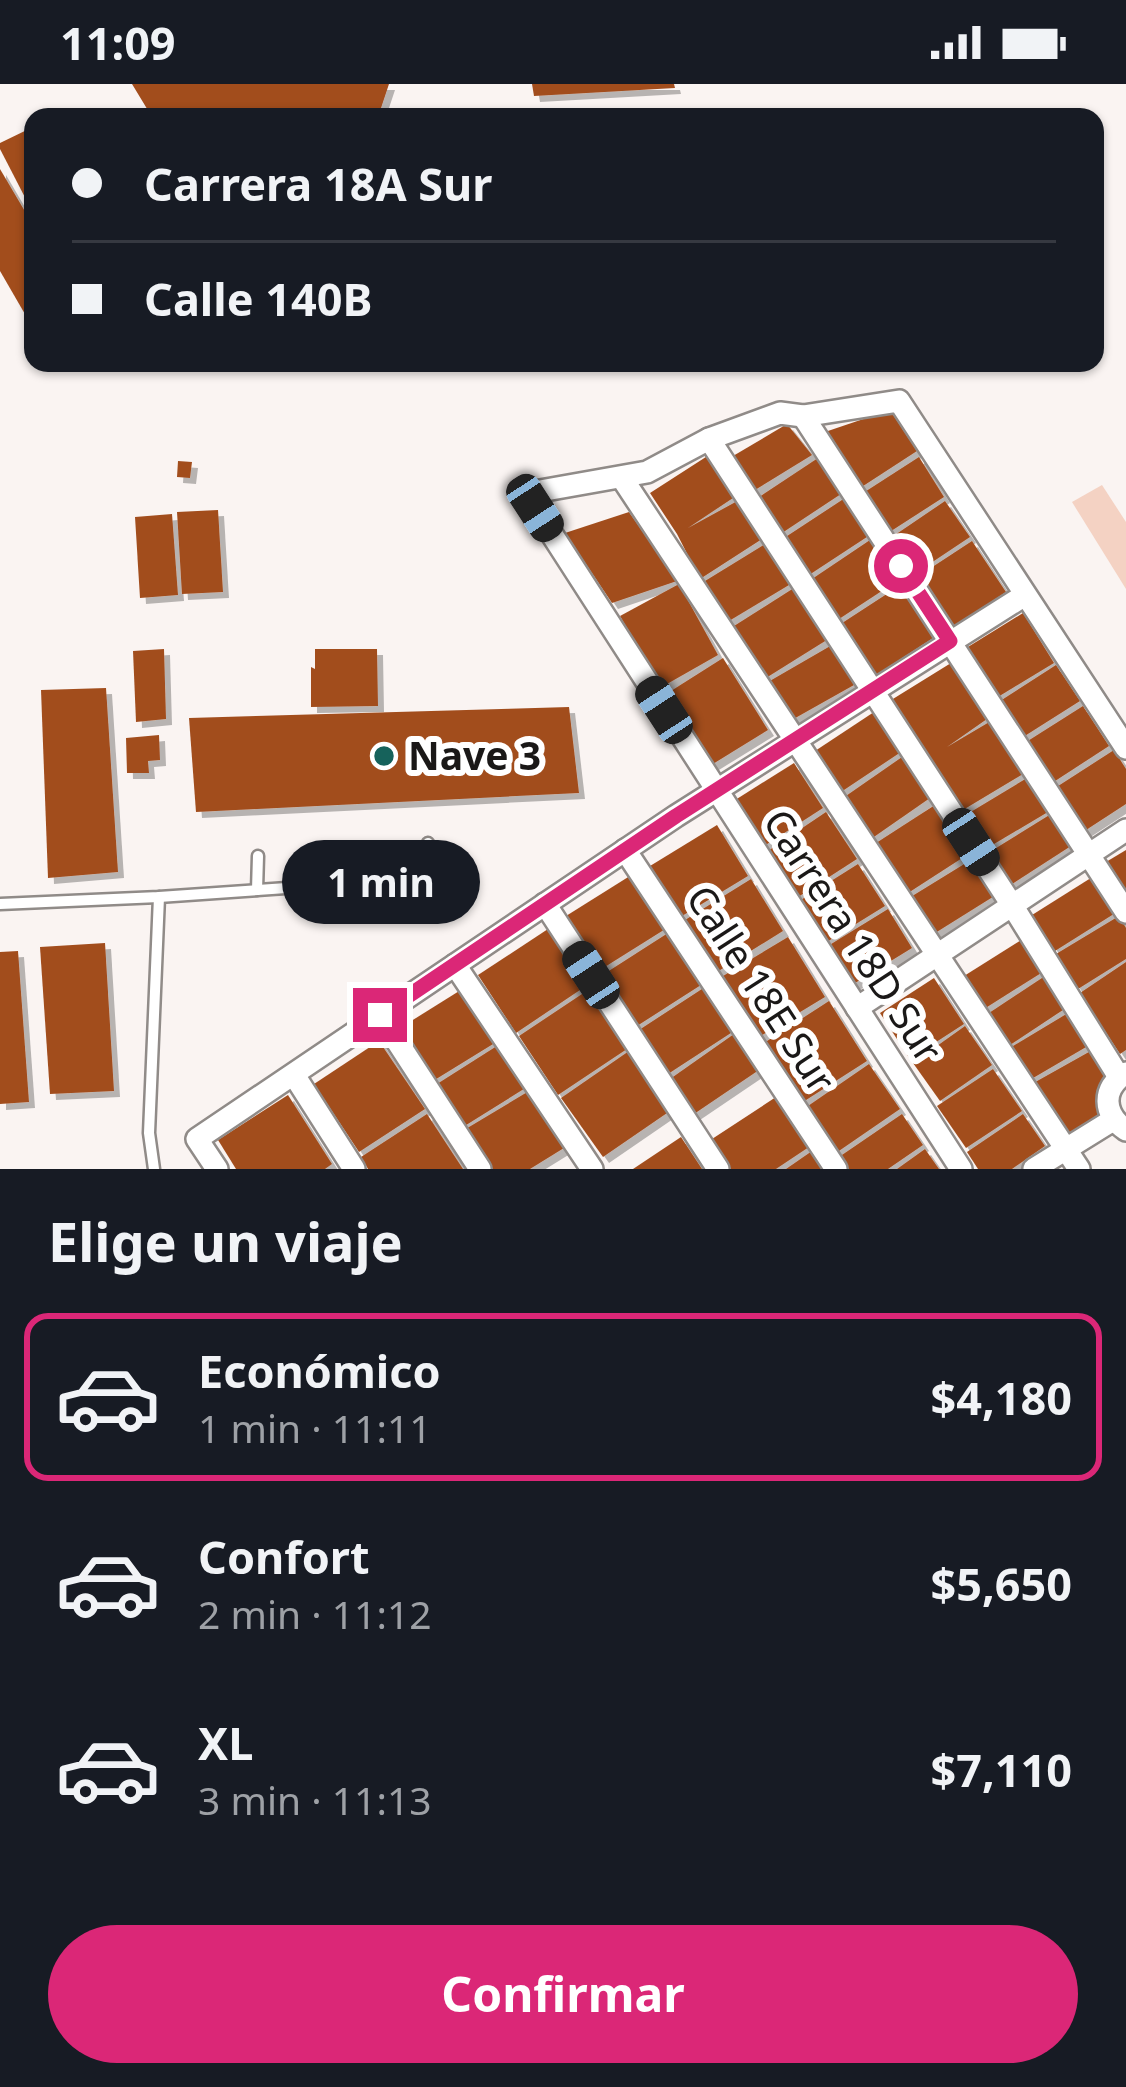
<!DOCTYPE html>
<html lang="es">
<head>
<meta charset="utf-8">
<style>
  :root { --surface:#171b24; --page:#20242c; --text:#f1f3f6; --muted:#9ea1a6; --line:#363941; --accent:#db2777 }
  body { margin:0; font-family:"Noto Sans",sans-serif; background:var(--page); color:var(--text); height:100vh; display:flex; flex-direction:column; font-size:45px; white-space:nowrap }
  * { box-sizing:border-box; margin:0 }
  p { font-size:39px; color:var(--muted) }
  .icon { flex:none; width:66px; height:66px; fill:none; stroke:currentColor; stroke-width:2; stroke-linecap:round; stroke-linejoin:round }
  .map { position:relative; height:1085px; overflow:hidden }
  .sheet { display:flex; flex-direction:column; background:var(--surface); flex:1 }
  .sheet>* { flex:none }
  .guide { position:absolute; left:24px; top:24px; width:1080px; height:264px; border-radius:24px; box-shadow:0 3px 9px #0004; display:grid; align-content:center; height:264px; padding:0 48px; background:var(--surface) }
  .end { position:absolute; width:54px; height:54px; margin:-27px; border:15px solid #db2777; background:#fff; box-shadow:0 0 0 6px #fff }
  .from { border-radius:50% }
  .bubble { position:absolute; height:84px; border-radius:42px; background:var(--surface); box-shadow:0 3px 9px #0004; font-size:39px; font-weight:700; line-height:84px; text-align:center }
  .car { position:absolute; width:36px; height:72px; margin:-36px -18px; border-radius:15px; box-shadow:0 0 9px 3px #0007; background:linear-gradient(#222 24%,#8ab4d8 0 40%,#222 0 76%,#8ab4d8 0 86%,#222 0) }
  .guide b { display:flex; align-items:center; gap:42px; height:114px; font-size:45px }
  .guide b+b { border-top:3px solid var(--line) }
  .guide i { width:30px; height:30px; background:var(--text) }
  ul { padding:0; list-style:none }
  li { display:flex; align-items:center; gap:36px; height:168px; margin:0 24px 18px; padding:0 24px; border:6px solid transparent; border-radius:24px }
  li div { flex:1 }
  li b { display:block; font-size:45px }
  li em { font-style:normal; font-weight:700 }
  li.on { border-color:var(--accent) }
  li>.icon { width:108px; height:108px; stroke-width:1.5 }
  h2 { padding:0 48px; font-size:54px; line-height:144px }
  .action { display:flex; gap:24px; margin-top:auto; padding:24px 48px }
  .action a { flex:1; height:138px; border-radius:72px; background:var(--accent); color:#fff; font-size:48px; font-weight:700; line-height:138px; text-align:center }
  .status { display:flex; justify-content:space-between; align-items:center; height:84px; padding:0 60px; background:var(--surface); direction:ltr }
  .status svg { height:33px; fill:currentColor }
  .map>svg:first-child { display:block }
</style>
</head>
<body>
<div class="status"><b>11:09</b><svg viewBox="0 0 49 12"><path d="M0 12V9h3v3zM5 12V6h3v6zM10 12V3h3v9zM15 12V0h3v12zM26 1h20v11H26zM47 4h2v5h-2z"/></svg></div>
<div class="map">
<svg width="1126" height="1085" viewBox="0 0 1126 1085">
  <defs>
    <filter id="shadow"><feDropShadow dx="6" dy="6" stdDeviation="0" flood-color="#0004"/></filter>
  </defs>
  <rect width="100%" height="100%" fill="#faf4f2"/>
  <!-- green -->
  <path fill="#f4d2c3" d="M1102 401 1126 438V505L1072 418Z"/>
  <!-- building -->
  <g fill="#a24e1f" filter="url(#shadow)">
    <path d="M132 0H389L378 33H252L249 28 241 33H152Z"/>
    <path d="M532 0H674L675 4 534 12Z"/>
    <path d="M33 43V129L0 65V59Z"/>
    <path d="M0 85 33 141V244L0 187Z"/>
    <path d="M890 326 917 367 857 406 819 350Z"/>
    <path d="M787 340 812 371 755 406 733 372Z"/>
    <path d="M709 371 736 412 688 444 741 415 765 453 700 495 677 450 650 409Z"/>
    <path d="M919 373 944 413 885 451 860 411Z"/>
    <path d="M818 374 841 410 779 451 756 415Z"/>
    <path d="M178 377 192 378 190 394 177 393Z"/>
    <path d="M845 414 870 451 806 493 781 456Z"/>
    <path d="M945 417 970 453 913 491 889 455Z"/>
    <path d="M218 426 223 508 182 510 177 428Z"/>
    <path d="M629 428 677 497 612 519 565 449Z"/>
    <path d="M172 430 178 511 140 514 135 433Z"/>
    <path d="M870 456 897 497 833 539 806 499Z"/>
    <path d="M770 457 794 498 729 537 705 497Z"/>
    <path d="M972 457 1006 508 948 547 914 495Z"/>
    <path d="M679 500 718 571 660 604 620 532Z"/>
    <path d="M797 502 830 554 766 594 734 542Z"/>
    <path d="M899 502 933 554 870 595 836 543Z"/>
    <path d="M1023 529 1054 579 993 616 963 566Z"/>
    <path d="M832 561 854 601 790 637 768 598Z"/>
    <path d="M164 565 166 635 136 638 133 567Z"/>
    <path d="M315 565H377L378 622 311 623V583L315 585Z"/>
    <path d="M723 574 768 646 708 683 663 612Z"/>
    <path d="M951 579 987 635 947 663 991 637 1023 690 958 729 888 618Z"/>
    <path d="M1056 581 1080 617 1020 655 997 619Z"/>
    <path d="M106 604 118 788 48 794 41 606Z"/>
    <path d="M1083 622 1109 662 1049 701 1023 660Z"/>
    <path d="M569 623 579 709 196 728 189 634Z"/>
    <path d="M874 628 901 668 841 708 815 667Z"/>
    <path d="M159 651 160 676 148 677 149 689H127L126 654Z"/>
    <path d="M1114 666 1126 685V720L1083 748 1055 704Z"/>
    <path d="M902 673 930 714 871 755 843 714Z"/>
    <path d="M794 679 823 724 761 764 732 718Z"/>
    <path d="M1027 694 1048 728 984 766 964 732Z"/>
    <path d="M938 719 970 769 905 811 873 761Z"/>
    <path d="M826 728 857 775 795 815 765 769Z"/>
    <path d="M1051 730 1071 762 1009 802 988 769Z"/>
    <path d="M717 741 748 792 682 832 650 782Z"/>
    <path d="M1126 766V813L1106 778Z"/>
    <path d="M974 774 996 811 932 851 909 814Z"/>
    <path d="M858 780 885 822 822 861 796 819Z"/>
    <path d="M633 790 667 844 600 886 566 832Z"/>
    <path d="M1094 792 1117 828 1055 867 1032 831Z"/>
    <path d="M751 795 783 847 717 888 685 836Z"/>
    <path d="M888 825 912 864 847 904 823 865Z"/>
    <path d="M1119 832 1126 844V875L1078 905 1056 870Z"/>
    <path d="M548 845 586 902 516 949 478 891Z"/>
    <path d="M668 849 701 901 637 942 604 890Z"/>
    <path d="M788 853 825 913 759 953 723 892Z"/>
    <path d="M1026 853 1046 886 984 925 964 892Z"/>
    <path d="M105 859 114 1007 50 1010 40 863Z"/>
    <path d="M18 867 29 1018 0 1020V868Z"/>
    <path d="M1126 878V966L1120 970 1080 909Z"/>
    <path d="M1048 890 1069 922 1007 963 986 931Z"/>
    <path d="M934 894 964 940 910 975 880 929Z"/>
    <path d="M705 903 734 947 668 990 639 946Z"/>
    <path d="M464 904 498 957 433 997 400 944Z"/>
    <path d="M588 906 627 965 558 1011 519 952Z"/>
    <path d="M829 917 867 977 803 1018 764 959Z"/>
    <path d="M1073 926 1093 959 1028 997 1008 965Z"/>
    <path d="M965 942 992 981 940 1017 913 979Z"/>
    <path d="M734 950 759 986 694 1030 670 995Z"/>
    <path d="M379 957 425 1025 359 1068 314 1000Z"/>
    <path d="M500 960 527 1003 463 1043 437 1000Z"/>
    <path d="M1096 964 1107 983 1097 1039 1063 1059 1030 1001Z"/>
    <path d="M629 967 670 1027 603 1073 561 1014Z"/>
    <path d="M869 980 900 1025 836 1069 805 1024Z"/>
    <path d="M993 985 1022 1027 966 1064 937 1022Z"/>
    <path d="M529 1007 564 1064 530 1085H488L464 1046Z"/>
    <path d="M288 1011 332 1080 325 1085H236L218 1056Z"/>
    <path d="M776 1013 809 1063 776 1085H731L712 1055Z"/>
    <path d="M427 1030 463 1085H368L361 1073Z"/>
    <path d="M902 1030 923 1061 888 1085H847L839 1073Z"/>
    <path d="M1023 1030 1045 1062 1012 1085H978L967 1068Z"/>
    <path d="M681 1053 702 1085H633Z"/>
    <path d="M925 1065 939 1085H897Z"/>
    <path d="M812 1067 825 1085H786Z"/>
  </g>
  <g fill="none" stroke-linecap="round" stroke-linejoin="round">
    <defs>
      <g id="service">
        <path d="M365 764 367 798"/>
        <path d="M313 766V802"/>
        <path d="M257 806 258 772"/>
        <path d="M0 820 159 813 430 794 428 759"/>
        <path d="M154 1085 149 1049 159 813"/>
      </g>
      <g id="minor">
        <path d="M803 332 1126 828"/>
        <path d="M709 355 1012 821 1119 993"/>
        <path d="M622 394 1079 1085"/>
        <path d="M625 766 836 1085"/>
        <path d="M545 820 718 1085"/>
        <path d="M455 881 592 1085"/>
        <path d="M857 924 1126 746"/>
        <path d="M380 931 480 1085"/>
        <path d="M1126 989C1101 1005 1103 1030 1126 1046"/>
        <path d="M294 991 354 1085"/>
        <path d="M217 1085 197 1055 676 732 1025 511"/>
        <path d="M961 1085 535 424 534 413 540 407 647 388 709 355 780 329 803 332 899 317 1126 664"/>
        <path d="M1034 1085 1113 1036"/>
      </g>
    </defs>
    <!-- service casing -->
    <use href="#service" stroke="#908b88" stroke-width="15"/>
    <!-- minor casing -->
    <use href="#minor" stroke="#908b88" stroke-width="26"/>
    <!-- service -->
    <use href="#service" stroke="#fff" stroke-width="10"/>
    <!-- minor -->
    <use href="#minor" stroke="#fff" stroke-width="21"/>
  </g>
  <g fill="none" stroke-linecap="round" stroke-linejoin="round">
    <!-- route -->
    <path stroke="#db2777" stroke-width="15" d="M380 931 676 732 950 557 901 482"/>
  </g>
  <!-- markers -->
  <circle fill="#16625b" stroke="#fff" stroke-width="4.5" cx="384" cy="672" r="12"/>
  <g text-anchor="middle" stroke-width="12" stroke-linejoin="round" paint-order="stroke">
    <!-- poi labels -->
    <g font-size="39" font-weight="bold" fill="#1a1817" stroke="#fff" text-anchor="start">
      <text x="408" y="686">Nave 3</text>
    </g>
    <!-- street labels -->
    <g font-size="39" fill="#1a1817" stroke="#fff">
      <text transform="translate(853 852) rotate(57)" y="14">Carrera 18D Sur</text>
      <text transform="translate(761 905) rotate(57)" y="14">Calle 18E Sur</text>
    </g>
  </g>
</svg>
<i class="end from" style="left:901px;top:482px"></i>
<i class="end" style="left:380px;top:931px"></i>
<div class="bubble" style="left:282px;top:756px;width:198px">1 min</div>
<i class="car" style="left:535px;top:424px;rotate:147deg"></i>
<i class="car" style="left:664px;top:626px;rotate:327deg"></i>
<i class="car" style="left:971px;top:758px;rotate:147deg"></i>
<i class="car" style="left:591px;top:891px;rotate:327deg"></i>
<div class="guide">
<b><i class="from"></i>Carrera 18A Sur</b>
<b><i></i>Calle 140B</b>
</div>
</div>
<section class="sheet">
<h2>Elige un viaje</h2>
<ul>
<li class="on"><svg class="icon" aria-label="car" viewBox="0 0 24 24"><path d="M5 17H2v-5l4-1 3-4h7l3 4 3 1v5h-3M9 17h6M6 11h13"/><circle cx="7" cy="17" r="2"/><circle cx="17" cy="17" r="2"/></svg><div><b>Económico</b><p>1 min · 11:11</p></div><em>$4,180</em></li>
<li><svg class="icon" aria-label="car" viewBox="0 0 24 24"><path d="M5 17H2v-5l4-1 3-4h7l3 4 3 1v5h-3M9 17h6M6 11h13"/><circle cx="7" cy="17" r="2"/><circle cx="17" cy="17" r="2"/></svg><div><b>Confort</b><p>2 min · 11:12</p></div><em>$5,650</em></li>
<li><svg class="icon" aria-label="car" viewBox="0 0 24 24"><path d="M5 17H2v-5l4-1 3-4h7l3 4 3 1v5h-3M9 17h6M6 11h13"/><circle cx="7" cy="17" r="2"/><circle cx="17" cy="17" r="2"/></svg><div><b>XL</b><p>3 min · 11:13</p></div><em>$7,110</em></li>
</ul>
<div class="action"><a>Confirmar</a></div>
</section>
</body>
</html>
